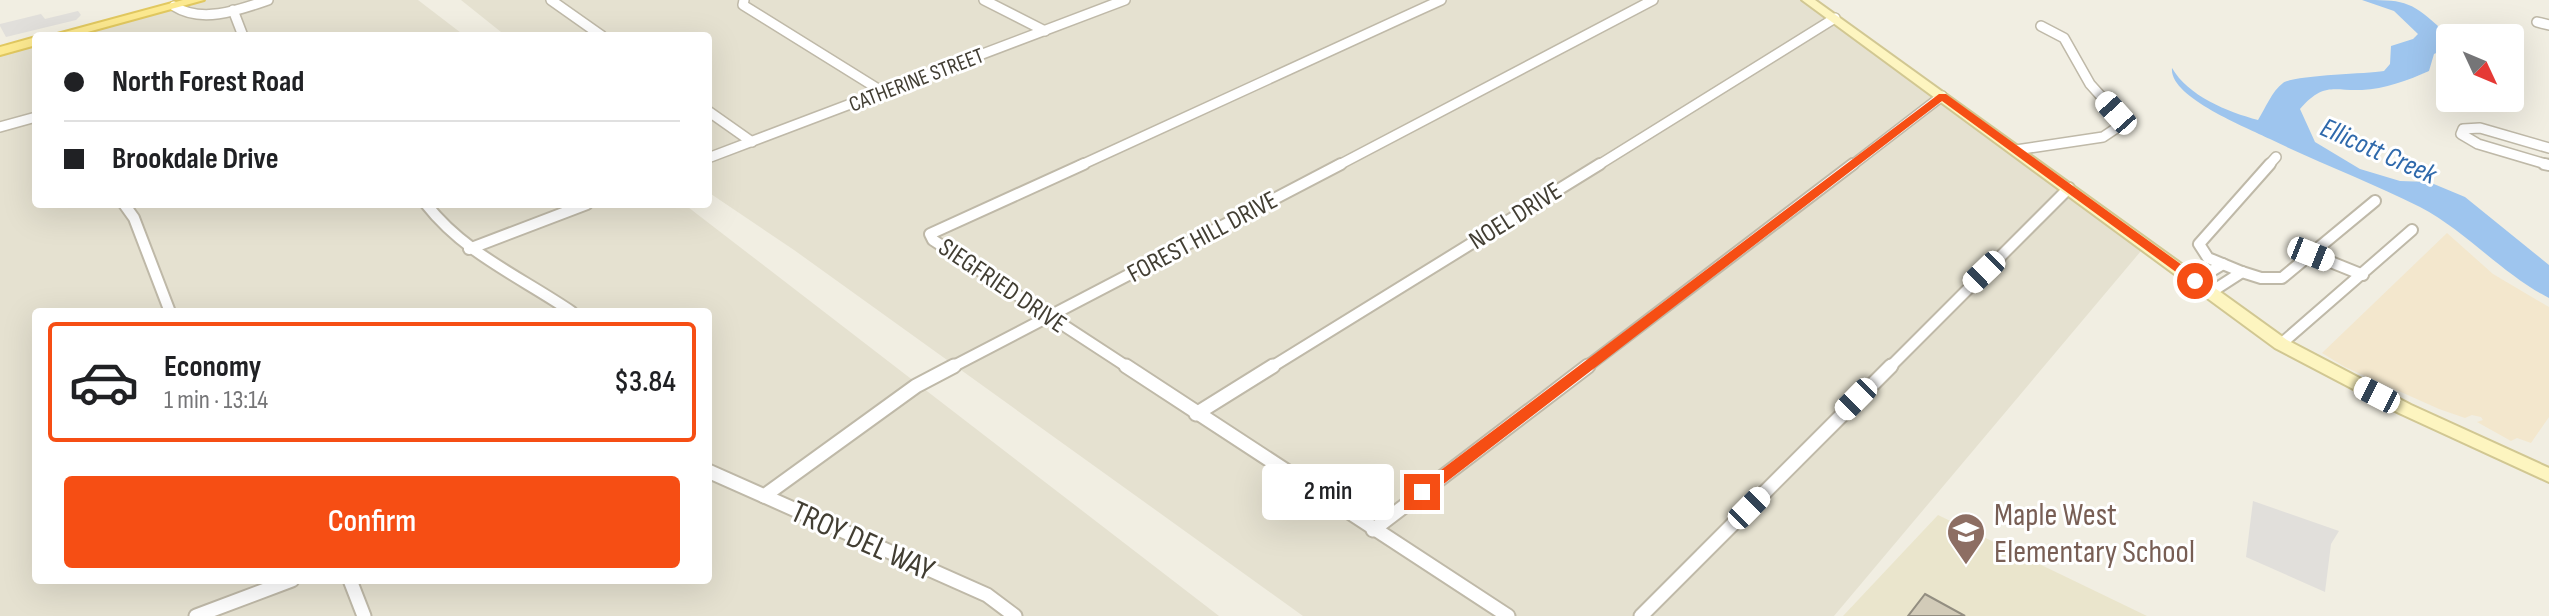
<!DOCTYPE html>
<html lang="en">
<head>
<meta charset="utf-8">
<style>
  :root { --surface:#fff; --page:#f2f2f2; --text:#202124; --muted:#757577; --line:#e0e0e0; --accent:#f64e14 }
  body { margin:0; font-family:"Sofia Sans Condensed",sans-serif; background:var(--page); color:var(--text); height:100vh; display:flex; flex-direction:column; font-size:30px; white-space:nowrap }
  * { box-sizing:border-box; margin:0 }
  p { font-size:26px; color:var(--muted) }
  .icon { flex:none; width:44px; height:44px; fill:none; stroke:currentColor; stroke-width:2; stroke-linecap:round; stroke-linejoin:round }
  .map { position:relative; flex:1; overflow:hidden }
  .panel { position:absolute; left:32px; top:308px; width:680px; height:276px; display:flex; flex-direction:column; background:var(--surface); border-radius:8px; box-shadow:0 8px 32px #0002 }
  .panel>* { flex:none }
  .top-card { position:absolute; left:32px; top:32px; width:680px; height:176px; border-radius:8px; box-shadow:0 8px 32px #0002; display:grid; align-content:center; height:176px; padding:0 32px; background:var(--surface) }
  .needle { width:52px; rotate:134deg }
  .fabs { position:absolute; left:2436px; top:24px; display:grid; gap:16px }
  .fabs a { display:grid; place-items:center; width:88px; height:88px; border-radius:8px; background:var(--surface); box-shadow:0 8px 32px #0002; font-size:40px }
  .end { position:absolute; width:36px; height:36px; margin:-18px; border:10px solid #f64e14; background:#fff; box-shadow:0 0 0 4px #fff }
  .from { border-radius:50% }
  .bubble { position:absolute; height:56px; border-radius:8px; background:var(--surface); box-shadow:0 8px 32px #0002; font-size:26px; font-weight:600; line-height:56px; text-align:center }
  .car { position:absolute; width:24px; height:48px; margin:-24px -12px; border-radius:10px; box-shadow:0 0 6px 2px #0007; background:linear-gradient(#fff 24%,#345 0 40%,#fff 0 76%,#345 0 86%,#fff 0) }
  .top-card b { display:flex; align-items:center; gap:28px; height:76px; font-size:30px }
  .top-card b+b { border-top:2px solid var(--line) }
  .top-card i { width:20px; height:20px; background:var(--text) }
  ul { padding:14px 0 0; list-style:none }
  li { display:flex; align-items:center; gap:24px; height:120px; margin:0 16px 12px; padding:0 16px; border:4px solid transparent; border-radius:8px }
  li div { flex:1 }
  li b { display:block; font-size:30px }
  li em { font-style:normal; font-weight:600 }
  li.active { border-color:var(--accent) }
  li>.icon { width:72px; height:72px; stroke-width:1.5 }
  .action { display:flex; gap:16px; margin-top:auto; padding:16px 32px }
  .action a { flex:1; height:92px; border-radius:8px; background:var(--accent); color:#fff; font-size:32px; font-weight:600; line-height:92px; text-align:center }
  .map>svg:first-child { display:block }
</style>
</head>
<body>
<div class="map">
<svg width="2549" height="616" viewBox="0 0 2549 616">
  <rect width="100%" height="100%" fill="#f1eee2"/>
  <!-- residential -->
  <g fill="#e5e1d0" fill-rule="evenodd">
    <path d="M200 0H418L465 36H57Z"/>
    <path d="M461 0H1808L2146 245 1834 616H1303L794 250 708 192V36H506Z"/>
    <path d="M36 41V204H684L1219 616H0V51ZM36 312H708V580H36Z"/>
  </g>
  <!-- commercial -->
  <path fill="#f3e7cd" d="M2447 233 2493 274 2549 307V417L2531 443 2517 438 2511 441 2477 422 2483 420 2481 417 2472 415 2465 418 2439 409 2345 367 2322 353Z"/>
  <!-- education -->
  <path fill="#eae5cc" d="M1938 515 2147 616H1843Z"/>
  <!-- parking -->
  <g fill="#e1dfdb">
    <path d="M78 11 81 15 76 20 6 37 0 26V24L41 14 45 19Z"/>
    <path d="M2253 501 2339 531 2331 544 2325 592 2246 557Z"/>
  </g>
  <!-- water -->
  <path fill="#9ec5ee" d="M2362 0C2401 0 2410 0 2438 26 2445 33 2450 37 2447 48L2434 54 2429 71C2409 80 2384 89 2362 90 2332 91 2324 82 2300 109L2315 142 2360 169 2400 181 2429 182 2465 197 2549 265V298C2502 274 2466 231 2420 207 2371 182 2319 163 2270 139 2246 127 2169 97 2172 68 2188 96 2228 112 2258 120 2265 109 2272 91 2283 83 2294 75 2365 74 2384 71L2390 64 2391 46 2413 39 2418 34 2394 11Z"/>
  <!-- building -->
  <path fill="#d2cbb8" stroke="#938e81" stroke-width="2" d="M1925 594 1965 616H1908Z"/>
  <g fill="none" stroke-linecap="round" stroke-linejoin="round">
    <defs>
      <g id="street-far2">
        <path d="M551 0 602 36"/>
        <path d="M744 0 743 5 883 92"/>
        <path d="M984 0 1045 31"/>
        <path d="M174 6C202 24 239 10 268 0"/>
        <path d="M233 10 243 36"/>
        <path d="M2537 22 2549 25"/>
        <path d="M708 111 752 142"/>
        <path d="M0 127 36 117"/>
        <path d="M2549 148 2480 128 2463 129 2461 134 2478 144 2549 165"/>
        <path d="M2016 150 2103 137 2118 127 2116 113 2090 84 2064 38 2041 26"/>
        <path d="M708 158 1125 0"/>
        <path d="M1079 166 1441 0"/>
        <path d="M1337 166 1653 0"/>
        <path d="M1597 166 1835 18"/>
        <path d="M1851 166 1942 96"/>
        <path d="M2268 166 2276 157"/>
      </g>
      <g id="street-far1">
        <path d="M1084 164 930 234 933 240 1129 368"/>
        <path d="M2270 164 2199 244 2208 258 2242 272 2261 278H2282L2375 201"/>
        <path d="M2544 164 2549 165"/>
        <path d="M124 204 134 218 170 312"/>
        <path d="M426 204C465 254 521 277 572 312"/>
        <path d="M469 249 587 204"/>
        <path d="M2311 254 2363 275"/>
        <path d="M2195 281 2223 264"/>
        <path d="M2211 292 2242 272"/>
        <path d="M2281 344 2412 230"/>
        <path d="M950 368 1341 164"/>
        <path d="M1270 368 1600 164"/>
        <path d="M1585 368 1853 164"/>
        <path d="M1889 368 2069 188"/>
      </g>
      <g id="street">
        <path d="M1126 366 1508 616"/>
        <path d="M1196 414 1273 366"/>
        <path d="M708 471 987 595 1015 616"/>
        <path d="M764 496 916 386 954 366"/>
        <path d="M1373 530 1588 366"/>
        <path d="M350 580 364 616"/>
        <path d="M196 616 292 580"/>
        <path d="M1641 616 1891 366"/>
      </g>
      <path id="secondary" d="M1802 0H1815L2287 340 2411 405 2549 468V482L2399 413 2275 348Z"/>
      <g id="primary">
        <path d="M183 0H204L73 36H50Z"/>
        <path d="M36 37V45L0 55V47Z"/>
      </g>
    </defs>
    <!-- street-far2 casing -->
    <use href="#street-far2" stroke="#bfb9a8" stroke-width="12"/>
    <!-- street-far1 casing -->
    <use href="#street-far1" stroke="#bfb9a8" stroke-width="14"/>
    <!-- street casing -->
    <use href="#street" stroke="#bfb9a8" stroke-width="17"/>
    <!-- secondary casing -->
    <use href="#secondary" stroke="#d1c792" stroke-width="4"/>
    <!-- primary casing -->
    <use href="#primary" stroke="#e1c860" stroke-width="4"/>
    <!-- street-far2 -->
    <use href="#street-far2" stroke="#fff" stroke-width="9"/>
    <!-- street-far1 -->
    <use href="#street-far1" stroke="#fff" stroke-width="10"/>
    <!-- street -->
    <use href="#street" stroke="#fff" stroke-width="13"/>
    <!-- secondary -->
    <use href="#secondary" fill="#fdf5c0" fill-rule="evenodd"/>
    <!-- primary -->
    <use href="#primary" fill="#fce990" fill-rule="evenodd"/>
  </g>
  <!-- route -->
  <path fill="#f64e14" d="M1939 94H1946L2200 278V283H2191L1942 101 1428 496H1417V488Z"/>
  <!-- icons -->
  <defs>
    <symbol id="school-pin" viewBox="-11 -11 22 30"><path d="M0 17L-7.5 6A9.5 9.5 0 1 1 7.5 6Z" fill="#8d6e63" stroke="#fff"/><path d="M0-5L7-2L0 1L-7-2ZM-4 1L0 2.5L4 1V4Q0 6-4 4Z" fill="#fff"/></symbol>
  </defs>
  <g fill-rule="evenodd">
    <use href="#school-pin" x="1944" y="510" width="44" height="60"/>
  </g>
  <g text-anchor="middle" stroke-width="6" stroke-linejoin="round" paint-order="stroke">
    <!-- far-street labels -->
    <g font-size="22" fill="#423e33" stroke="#fff">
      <text transform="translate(916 79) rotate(-21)" y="8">CATHERINE STREET</text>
    </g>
    <!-- street labels -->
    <g font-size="26" fill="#423e33" stroke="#fff">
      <text transform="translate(1515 215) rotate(-32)" y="9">NOEL DRIVE</text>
      <text transform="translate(1202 236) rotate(-28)" y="9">FOREST HILL DRIVE</text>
      <text transform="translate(1003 285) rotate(34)" y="9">SIEGFRIED DRIVE</text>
    </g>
    <!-- water labels -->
    <g font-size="28" font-style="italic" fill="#2f69ab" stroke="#fff">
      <text transform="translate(2379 150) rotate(24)" y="10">Ellicott Creek</text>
    </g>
    <!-- near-education labels -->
    <g font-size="32" fill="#785e54" stroke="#fff" text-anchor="start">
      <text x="1994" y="525">Maple West<tspan x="1994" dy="37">Elementary School</tspan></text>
    </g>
    <!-- near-street labels -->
    <g font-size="32" fill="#423e33" stroke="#fff">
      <text transform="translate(863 540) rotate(24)" y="11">TROY DEL WAY</text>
    </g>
  </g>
</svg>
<div class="fabs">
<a><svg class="needle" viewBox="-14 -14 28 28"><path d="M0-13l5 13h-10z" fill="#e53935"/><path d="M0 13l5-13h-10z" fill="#757577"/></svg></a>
</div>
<i class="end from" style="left:2195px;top:281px"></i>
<i class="end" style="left:1422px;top:492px"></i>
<div class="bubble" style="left:1262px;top:464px;width:132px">2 min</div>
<i class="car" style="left:2116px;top:113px;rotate:318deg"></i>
<i class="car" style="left:2311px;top:254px;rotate:112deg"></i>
<i class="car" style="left:1984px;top:272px;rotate:226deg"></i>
<i class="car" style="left:2377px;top:395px;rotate:297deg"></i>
<i class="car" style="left:1856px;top:399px;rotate:225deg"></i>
<i class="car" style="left:1749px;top:508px;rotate:45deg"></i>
<div class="top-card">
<b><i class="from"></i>North Forest Road</b>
<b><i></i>Brookdale Drive</b>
</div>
<section class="panel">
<ul>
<li class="active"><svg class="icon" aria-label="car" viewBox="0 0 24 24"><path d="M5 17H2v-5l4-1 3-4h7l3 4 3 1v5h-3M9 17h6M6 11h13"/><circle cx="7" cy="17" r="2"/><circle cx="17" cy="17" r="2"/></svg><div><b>Economy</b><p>1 min · 13:14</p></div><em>$3.84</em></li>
</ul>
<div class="action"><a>Confirm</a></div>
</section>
</div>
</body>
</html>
